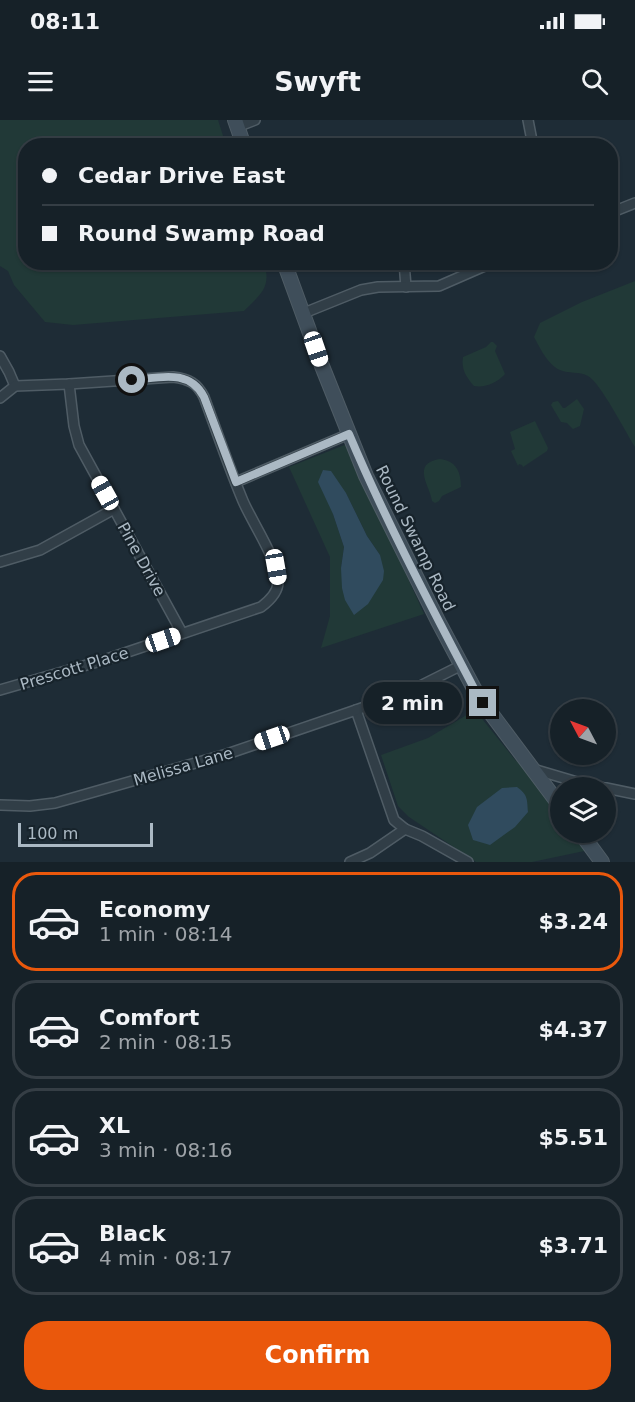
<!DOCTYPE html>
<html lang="en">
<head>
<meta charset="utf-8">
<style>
  :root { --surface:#162128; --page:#1f2930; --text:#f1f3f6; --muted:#9ea3a8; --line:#353e45; --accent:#ea580c }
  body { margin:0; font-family:"DejaVu Sans",sans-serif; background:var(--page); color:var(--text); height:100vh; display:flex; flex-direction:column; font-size:22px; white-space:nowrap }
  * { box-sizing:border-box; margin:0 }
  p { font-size:20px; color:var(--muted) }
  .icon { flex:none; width:33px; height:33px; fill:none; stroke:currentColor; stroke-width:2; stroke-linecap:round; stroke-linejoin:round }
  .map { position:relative; height:742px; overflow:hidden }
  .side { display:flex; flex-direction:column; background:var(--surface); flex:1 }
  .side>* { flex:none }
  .hud { position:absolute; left:18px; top:18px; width:600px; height:132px; border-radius:24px; box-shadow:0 2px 4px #0004,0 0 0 2px var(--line); display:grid; align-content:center; height:132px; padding:0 24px; background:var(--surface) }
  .needle { width:39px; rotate:311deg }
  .fabs { position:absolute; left:550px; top:579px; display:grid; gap:12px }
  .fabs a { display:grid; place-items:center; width:66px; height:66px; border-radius:50%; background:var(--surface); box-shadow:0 2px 4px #0004,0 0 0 2px var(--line); font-size:30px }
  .scale { position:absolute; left:18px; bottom:15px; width:135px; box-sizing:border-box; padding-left:6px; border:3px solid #abb9c4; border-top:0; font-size:16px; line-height:21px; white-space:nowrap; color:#abb9c4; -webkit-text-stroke:4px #17232b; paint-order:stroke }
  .end { position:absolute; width:27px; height:27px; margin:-14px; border:8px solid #abb9c4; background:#111; box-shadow:0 0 0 3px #111 }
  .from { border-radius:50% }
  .bubble { position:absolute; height:42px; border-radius:21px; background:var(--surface); box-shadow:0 2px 4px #0004,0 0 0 2px var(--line); font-size:20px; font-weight:600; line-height:42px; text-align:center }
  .car { position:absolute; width:18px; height:36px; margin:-18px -9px; border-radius:8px; box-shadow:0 0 4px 2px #0007; background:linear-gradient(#fff 24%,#345 0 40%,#fff 0 76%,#345 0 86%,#fff 0) }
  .hud b { display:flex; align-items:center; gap:21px; height:57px; font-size:22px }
  .hud b+b { border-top:2px solid var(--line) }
  .hud i { width:15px; height:15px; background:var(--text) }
  ul { padding:10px 0 0; list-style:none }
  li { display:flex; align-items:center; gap:18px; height:99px; margin:0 12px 9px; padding:0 12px; border:3px solid var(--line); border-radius:24px }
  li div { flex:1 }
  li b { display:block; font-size:22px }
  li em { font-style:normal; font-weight:600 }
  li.selected { border-color:var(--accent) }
  li>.icon { width:54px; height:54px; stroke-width:1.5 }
  .button { display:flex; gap:12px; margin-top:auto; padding:12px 24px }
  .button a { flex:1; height:69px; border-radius:24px; background:var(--accent); color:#fff; font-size:24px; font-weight:600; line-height:69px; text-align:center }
  .status { display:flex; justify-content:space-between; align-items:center; height:42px; padding:0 30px; background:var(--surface); direction:ltr }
  .status svg { height:16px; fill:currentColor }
  header { display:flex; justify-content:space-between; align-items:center; height:78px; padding:0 24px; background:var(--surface); font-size:27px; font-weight:600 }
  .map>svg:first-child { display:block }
</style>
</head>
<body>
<div class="status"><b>08:11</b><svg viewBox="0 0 49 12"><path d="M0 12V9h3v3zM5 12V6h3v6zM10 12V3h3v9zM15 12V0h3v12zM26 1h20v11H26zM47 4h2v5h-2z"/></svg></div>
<header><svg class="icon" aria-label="menu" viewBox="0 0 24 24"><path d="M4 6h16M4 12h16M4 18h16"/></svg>Swyft<svg class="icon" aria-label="search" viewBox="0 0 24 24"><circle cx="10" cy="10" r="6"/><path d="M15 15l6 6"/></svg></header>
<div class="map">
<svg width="635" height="742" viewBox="0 0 635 742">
  <rect width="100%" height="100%" fill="#1e2c36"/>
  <!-- green -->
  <g fill="#213937" fill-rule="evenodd">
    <path d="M0 0H218L226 25 26 26V142L264 143C272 167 260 175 244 191L73 205 45 202 14 165 8 151 0 146Z"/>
    <path d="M635 161V327C626 313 600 262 588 256 579 251 569 254 560 250 548 245 540 228 534 217L540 203 582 182Z"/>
    <path d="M491 222H493L497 226 495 231 505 254C497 263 485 268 474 266 466 257 461 249 463 237L486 227Z"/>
    <path d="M577 279 584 289 580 306 573 309 567 303 561 302 551 285 553 282 558 281 563 288H565Z"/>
    <path d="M535 301 548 328 547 331 523 347 522 345 519 344 518 346 511 331 515 329 510 312Z"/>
    <path d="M347 324 424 494 321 528 330 496V437L289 347ZM346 373 367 416 380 435 341 448 344 427 333 394Z"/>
    <path d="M439 339C456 340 461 352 461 367L442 376 439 381 435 383 432 381C430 366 411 344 439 339Z"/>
    <path d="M475 590 516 641 520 639 561 693V712L576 713 589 730 532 742H476L409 697 398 686 381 635 428 618Z"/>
  </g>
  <!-- water -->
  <g fill="#304b5e">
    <path d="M323 350 331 351 346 373 367 416 380 435 384 451 383 460 368 484 354 495 345 480 342 468 341 448 344 427 333 394 318 362Z"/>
    <path d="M517 667C528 675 527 679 528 692L515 707 490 725 473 720 468 705 477 687 502 668Z"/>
  </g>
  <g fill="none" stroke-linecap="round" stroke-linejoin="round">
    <defs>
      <g id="minor">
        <path d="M528 0 533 26"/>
        <path d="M237 7 255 0"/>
        <path d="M610 93 635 83"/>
        <path d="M404 142 406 167"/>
        <path d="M304 193 361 170 378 167 439 166 494 142"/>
        <path d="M0 236 9 252 15 266"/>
        <path d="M69 264 74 306 79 325 182 513"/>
        <path d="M0 278 15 266 69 264 173 257C189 259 197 263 204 277 217 312 229 348 243 381 252 402 279 442 278 462 278 473 269 481 261 487L104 540 0 570"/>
        <path d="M236 362 349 314"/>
        <path d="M0 442 40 430 114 389"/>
        <path d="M356 590 394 700 405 709 422 716 468 742"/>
        <path d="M533 649 577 662 605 668"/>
        <path d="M606 668 635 674"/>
        <path d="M0 685 30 686 55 683 227 634 356 590 410 571 462 545"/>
        <path d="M350 742 370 733 405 709"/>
      </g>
      <g id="secondary">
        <path d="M235 0 244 26"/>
        <path d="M284 142 322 246 366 356 438 501 478 576 561 687"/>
        <path d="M580 712 602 742"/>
      </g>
    </defs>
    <!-- minor casing -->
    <use href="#minor" stroke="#4f5c65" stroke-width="12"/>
    <!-- secondary casing -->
    <use href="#secondary" stroke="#4f5c65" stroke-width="16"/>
    <!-- minor -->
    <use href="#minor" stroke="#313e47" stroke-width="9"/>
    <!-- secondary -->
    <use href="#secondary" stroke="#3f4e5a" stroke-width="14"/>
  </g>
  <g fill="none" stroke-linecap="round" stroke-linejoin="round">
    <!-- route -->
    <path stroke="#abb9c4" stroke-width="8" d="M132 260C159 258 189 248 204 277L236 362 349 314C387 404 433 490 478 576L483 583"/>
  </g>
  <g text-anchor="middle" stroke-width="4.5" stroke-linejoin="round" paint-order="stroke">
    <!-- street labels -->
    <g font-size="16" fill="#abb9c4" stroke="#17232b">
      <text transform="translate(416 418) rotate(64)" y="6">Round Swamp Road</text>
      <text transform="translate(142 439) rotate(61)" y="6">Pine Drive</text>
      <text transform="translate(74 548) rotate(-17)" y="6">Prescott Place</text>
      <text transform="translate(183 646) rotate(-16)" y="6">Melissa Lane</text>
    </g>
  </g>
</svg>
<div class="fabs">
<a><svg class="needle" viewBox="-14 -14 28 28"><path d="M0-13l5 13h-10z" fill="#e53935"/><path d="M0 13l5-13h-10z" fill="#9ea3a8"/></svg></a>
<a><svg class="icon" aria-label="layers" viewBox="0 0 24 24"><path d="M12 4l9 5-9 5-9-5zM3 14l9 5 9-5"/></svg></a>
</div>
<div class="scale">100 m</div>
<i class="end from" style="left:132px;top:260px"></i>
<i class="end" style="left:483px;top:583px"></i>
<div class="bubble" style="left:363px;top:562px;width:99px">2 min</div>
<i class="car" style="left:316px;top:229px;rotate:161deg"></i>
<i class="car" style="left:105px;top:373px;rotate:331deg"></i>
<i class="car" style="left:276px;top:447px;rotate:170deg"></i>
<i class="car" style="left:163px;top:520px;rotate:71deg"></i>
<i class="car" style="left:272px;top:618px;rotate:251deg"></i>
<div class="hud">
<b><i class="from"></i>Cedar Drive East</b>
<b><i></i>Round Swamp Road</b>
</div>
</div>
<section class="side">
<ul>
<li class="selected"><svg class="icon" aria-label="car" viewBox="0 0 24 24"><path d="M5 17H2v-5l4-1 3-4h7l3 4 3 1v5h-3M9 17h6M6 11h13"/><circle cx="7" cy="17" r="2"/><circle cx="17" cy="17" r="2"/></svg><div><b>Economy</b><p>1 min · 08:14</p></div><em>$3.24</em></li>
<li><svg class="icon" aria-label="car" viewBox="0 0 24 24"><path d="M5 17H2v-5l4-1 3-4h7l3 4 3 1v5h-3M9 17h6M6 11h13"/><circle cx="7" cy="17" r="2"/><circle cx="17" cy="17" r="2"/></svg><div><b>Comfort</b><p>2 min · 08:15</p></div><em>$4.37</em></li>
<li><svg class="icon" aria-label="car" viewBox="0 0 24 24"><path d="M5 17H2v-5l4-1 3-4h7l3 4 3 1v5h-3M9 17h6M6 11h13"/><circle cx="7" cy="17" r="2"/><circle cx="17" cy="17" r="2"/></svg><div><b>XL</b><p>3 min · 08:16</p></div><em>$5.51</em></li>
<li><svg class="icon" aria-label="car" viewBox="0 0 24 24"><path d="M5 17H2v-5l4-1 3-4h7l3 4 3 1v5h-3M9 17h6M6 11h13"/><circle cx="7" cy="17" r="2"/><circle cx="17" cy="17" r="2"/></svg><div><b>Black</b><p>4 min · 08:17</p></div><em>$3.71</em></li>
</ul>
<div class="button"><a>Confirm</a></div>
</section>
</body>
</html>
